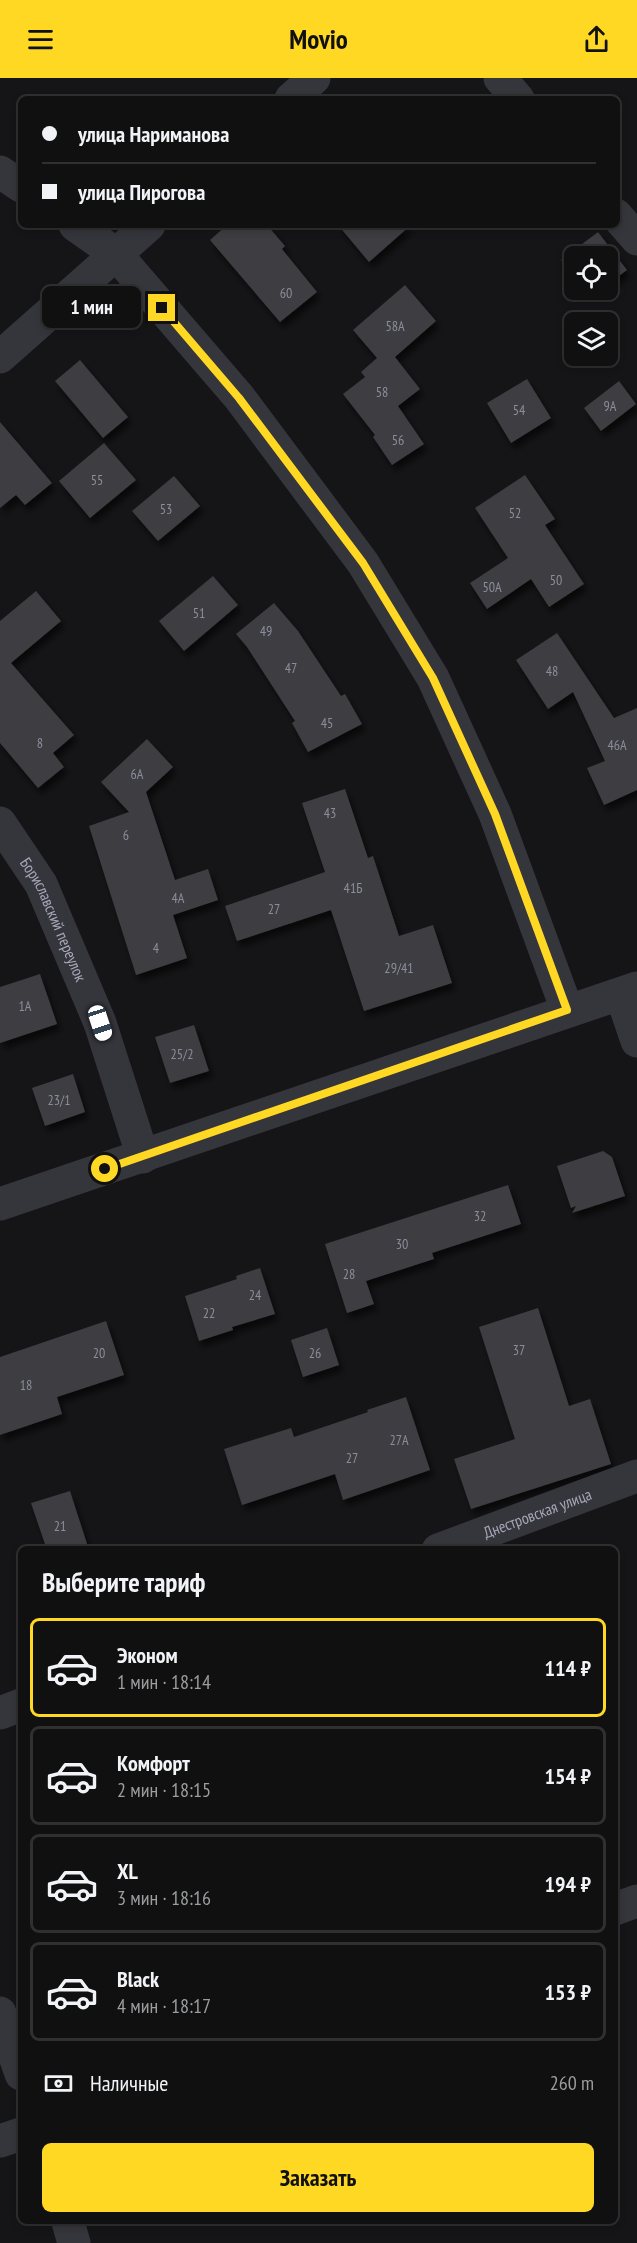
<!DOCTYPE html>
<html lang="ru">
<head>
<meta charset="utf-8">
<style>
  :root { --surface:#101011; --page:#19191a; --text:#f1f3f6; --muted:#9c9d9f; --line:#303031; --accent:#ffd824 }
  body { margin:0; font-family:"PT Sans Narrow",sans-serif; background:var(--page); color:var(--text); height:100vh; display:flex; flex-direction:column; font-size:22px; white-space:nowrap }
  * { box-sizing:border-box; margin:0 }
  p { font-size:20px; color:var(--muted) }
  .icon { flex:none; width:33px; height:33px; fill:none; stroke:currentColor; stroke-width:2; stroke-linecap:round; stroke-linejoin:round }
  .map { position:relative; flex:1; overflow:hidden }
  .drawer { position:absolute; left:18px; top:1468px; width:600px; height:678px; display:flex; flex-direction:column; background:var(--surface); border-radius:9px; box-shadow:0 3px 9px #0003,0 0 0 2px var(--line) }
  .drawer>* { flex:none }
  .top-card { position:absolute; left:18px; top:18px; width:602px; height:132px; border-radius:9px; box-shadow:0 3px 9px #0003,0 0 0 2px var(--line); display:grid; align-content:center; height:132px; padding:0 24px; background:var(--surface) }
  .tools { position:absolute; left:564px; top:168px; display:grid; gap:12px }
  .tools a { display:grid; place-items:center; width:54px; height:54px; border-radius:9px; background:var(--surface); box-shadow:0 3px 9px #0003,0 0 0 2px var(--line); font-size:30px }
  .end { position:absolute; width:27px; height:27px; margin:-14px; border:8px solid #ffd824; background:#111; box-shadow:0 0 0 3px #111 }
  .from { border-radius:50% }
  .bubble { position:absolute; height:42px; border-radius:9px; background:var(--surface); box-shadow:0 3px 9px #0003,0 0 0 2px var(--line); font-size:20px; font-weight:600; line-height:42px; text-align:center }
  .car { position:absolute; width:18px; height:36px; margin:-18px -9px; border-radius:8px; box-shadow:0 0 4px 2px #0007; background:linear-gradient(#fff 24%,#345 0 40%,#fff 0 76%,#345 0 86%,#fff 0) }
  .top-card b { display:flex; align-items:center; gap:21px; height:57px; font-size:22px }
  .top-card b+b { border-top:2px solid var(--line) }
  .top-card i { width:15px; height:15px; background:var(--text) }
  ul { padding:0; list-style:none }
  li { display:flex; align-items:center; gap:18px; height:99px; margin:0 12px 9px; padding:0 12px; border:3px solid var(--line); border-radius:9px }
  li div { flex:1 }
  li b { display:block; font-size:22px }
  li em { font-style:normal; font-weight:600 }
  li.on { border-color:var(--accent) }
  li>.icon { width:54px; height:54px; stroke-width:1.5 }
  h2 { padding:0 24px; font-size:27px; line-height:72px }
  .pay { display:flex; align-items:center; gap:15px; height:66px; padding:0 24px; font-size:22px }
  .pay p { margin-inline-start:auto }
  .action { display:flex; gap:12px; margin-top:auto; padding:12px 24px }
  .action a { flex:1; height:69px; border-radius:9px; background:var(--accent); color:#111; font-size:24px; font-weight:600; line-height:69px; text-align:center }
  header { display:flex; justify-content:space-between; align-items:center; height:78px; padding:0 24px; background:var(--accent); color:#111; font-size:27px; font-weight:600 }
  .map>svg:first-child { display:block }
</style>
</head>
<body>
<header><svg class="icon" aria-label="menu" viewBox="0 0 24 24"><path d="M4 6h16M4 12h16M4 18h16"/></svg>Movio<svg class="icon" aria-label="share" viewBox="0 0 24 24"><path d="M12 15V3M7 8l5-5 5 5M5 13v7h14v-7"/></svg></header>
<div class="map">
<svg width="637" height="2165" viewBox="0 0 637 2165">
  <defs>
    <filter id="shadow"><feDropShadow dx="3.5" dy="6" stdDeviation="3" flood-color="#0009"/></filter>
  </defs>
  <rect width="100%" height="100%" fill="#151517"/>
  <!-- building -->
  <g fill="#3c3c42" filter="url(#shadow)">
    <path d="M227 147H267L285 168 282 171 317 214 280 244 210 162Z"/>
    <path d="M338 147H411L369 184Z"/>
    <path d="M598 154 627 192 608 206V178H574V199L561 182Z"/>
    <path d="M405 207 436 243 395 279 420 311 398 328 424 366 392 387 373 359 375 357 343 316 365 299 361 294 377 280 353 252Z"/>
    <path d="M80 282 128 339 103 360 55 303Z"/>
    <path d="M527 301 551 340 511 365 487 325Z"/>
    <path d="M619 303 636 326 601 353 584 330Z"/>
    <path d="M0 344 52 405 25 427 16 417 0 430Z"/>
    <path d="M104 365 136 402 90 440 59 403Z"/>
    <path d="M525 397 555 441 545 447 584 506 549 529 531 501 487 531 470 505 508 480 475 430Z"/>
    <path d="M174 398 200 428 158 463 132 433Z"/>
    <path d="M213 498 238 527 184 573 159 543Z"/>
    <path d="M36 513 61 543 11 585 74 657 53 675 64 689 38 710 0 665V543Z"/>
    <path d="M274 525 298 553 341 618 345 616 362 646 308 674 292 645 295 643 247 569 236 556Z"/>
    <path d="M557 555 614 640 637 630V712L604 727 587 690 605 683 573 614 548 631 516 582Z"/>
    <path d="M147 661 173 689 146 714 175 802 208 791 218 822 173 837 187 880 136 897 89 748 129 734 101 704Z"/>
    <path d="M345 711 368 780 373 778 399 858 433 847 452 905 364 933 331 832 237 863 225 828 325 794 302 725Z"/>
    <path d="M40 896 57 946 0 965V909Z"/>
    <path d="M194 947 209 993 170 1005 155 959Z"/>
    <path d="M73 996 85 1034 45 1048 32 1010Z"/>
    <path d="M603 1073 612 1079 625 1118 572 1135 576 1128 571 1130 557 1088Z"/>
    <path d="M508 1107 521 1146 432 1175 434 1181 366 1203 374 1226 347 1235 325 1166Z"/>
    <path d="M260 1190 275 1236 232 1249 233 1252 199 1263 185 1218 237 1201 236 1198Z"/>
    <path d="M538 1230 569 1328 590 1321 611 1386 471 1431 454 1381 515 1361 479 1249Z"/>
    <path d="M106 1243 124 1297 57 1319 62 1336 0 1357V1279Z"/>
    <path d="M327 1250 339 1287 303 1299 291 1262Z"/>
    <path d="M406 1319 430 1392 343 1422 335 1396 242 1427 224 1371 291 1350 294 1359 368 1334 367 1332Z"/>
    <path d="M70 1413 89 1472H47L31 1425Z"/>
  </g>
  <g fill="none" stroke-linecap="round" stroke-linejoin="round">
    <!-- minor -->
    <g stroke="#35353c" stroke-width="33">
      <path d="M500 0 518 21"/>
      <path d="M291 21 314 0"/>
      <path d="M0 94 21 108"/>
      <path d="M616 137 637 161"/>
      <path d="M75 147 116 176 239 319 363 485 433 600 495 736 567 932"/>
      <path d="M0 279 149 147"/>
      <path id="s1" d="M0 745 41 806 100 945 143 1079"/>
      <path d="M621 916 637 963"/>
      <path d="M0 1126 637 910"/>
      <path id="s2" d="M438 1472 637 1398"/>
      <path d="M0 1635 21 1627"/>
      <path d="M615 1831 637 1823"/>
      <path d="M0 1935 21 1996"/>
      <path d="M0 2063 21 2056"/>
      <path d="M68 2144 74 2165"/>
    </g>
  </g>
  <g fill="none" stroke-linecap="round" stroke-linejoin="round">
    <!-- route -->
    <path stroke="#ffd824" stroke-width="8" d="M105 1091 567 932 495 736 433 600 363 485 239 320 162 230"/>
  </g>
  <g text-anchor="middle" stroke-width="4.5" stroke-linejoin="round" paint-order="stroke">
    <!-- number labels -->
    <g font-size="14" fill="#8b8d9a">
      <text x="286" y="220">60</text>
      <text x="395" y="253">58А</text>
      <text x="382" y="319">58</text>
      <text x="610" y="333">9А</text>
      <text x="519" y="337">54</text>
      <text x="398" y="367">56</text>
      <text x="97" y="407">55</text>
      <text x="166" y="436">53</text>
      <text x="515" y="440">52</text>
      <text x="556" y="507">50</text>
      <text x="492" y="514">50А</text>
      <text x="199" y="540">51</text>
      <text x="266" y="558">49</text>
      <text x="291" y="595">47</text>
      <text x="552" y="598">48</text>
      <text x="327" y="650">45</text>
      <text x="40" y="670">8</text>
      <text x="617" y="672">46А</text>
      <text x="137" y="701">6А</text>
      <text x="330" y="740">43</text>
      <text x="126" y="762">6</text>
      <text x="353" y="815">41Б</text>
      <text x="178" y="825">4А</text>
      <text x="274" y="836">27</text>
      <text x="156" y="875">4</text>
      <text x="399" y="895">29/41</text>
      <text x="25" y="933">1А</text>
      <text x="182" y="981">25/2</text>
      <text x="59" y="1027">23/1</text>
      <text x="480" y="1143">32</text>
      <text x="402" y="1171">30</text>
      <text x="349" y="1201">28</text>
      <text x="255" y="1222">24</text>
      <text x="209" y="1240">22</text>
      <text x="519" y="1277">37</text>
      <text x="99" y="1280">20</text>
      <text x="315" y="1280">26</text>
      <text x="26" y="1312">18</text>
      <text x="399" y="1367">27А</text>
      <text x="352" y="1385">27</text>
      <text x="60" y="1453">21</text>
    </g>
    <!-- street labels -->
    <g font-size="16" fill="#a5a8b8" stroke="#101012">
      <text dy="6" stroke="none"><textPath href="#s1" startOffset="111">Бориславский переулок</textPath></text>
      <text dy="6" stroke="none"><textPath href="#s2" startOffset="106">Днестровская улица</textPath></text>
    </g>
  </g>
</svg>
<div class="tools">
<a><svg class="icon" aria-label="locate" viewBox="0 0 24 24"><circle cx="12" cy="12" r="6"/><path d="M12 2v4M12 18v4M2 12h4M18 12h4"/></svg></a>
<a><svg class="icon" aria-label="layers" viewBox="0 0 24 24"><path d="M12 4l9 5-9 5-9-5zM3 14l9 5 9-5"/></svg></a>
</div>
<i class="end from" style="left:105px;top:1091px"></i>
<i class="end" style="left:162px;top:230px"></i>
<div class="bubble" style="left:42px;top:208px;width:99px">1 мин</div>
<i class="car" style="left:100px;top:945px;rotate:162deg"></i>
<div class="top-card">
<b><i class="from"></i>улица Нариманова</b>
<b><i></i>улица Пирогова</b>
</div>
<section class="drawer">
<h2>Выберите тариф</h2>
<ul>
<li class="on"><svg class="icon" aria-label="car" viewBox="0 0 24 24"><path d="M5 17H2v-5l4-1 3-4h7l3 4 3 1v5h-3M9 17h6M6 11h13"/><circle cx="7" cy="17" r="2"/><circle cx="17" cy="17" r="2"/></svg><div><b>Эконом</b><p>1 мин · 18:14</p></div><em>114 ₽</em></li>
<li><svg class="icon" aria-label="car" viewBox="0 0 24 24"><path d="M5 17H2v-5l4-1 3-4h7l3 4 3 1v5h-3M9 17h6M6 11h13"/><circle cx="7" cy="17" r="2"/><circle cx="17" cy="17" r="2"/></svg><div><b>Комфорт</b><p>2 мин · 18:15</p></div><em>154 ₽</em></li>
<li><svg class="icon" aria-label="car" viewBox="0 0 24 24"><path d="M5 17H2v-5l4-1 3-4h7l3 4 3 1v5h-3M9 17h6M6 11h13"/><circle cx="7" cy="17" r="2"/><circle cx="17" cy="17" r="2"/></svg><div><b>XL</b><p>3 мин · 18:16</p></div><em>194 ₽</em></li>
<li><svg class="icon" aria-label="car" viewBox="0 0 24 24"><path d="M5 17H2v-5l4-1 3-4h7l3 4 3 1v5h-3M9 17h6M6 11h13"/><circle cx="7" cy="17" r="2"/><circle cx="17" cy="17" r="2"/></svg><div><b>Black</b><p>4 мин · 18:17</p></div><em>153 ₽</em></li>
</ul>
<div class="pay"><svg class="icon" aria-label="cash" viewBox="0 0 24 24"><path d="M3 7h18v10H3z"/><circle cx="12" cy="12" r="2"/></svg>Наличные<p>260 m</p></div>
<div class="action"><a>Заказать</a></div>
</section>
</div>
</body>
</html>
